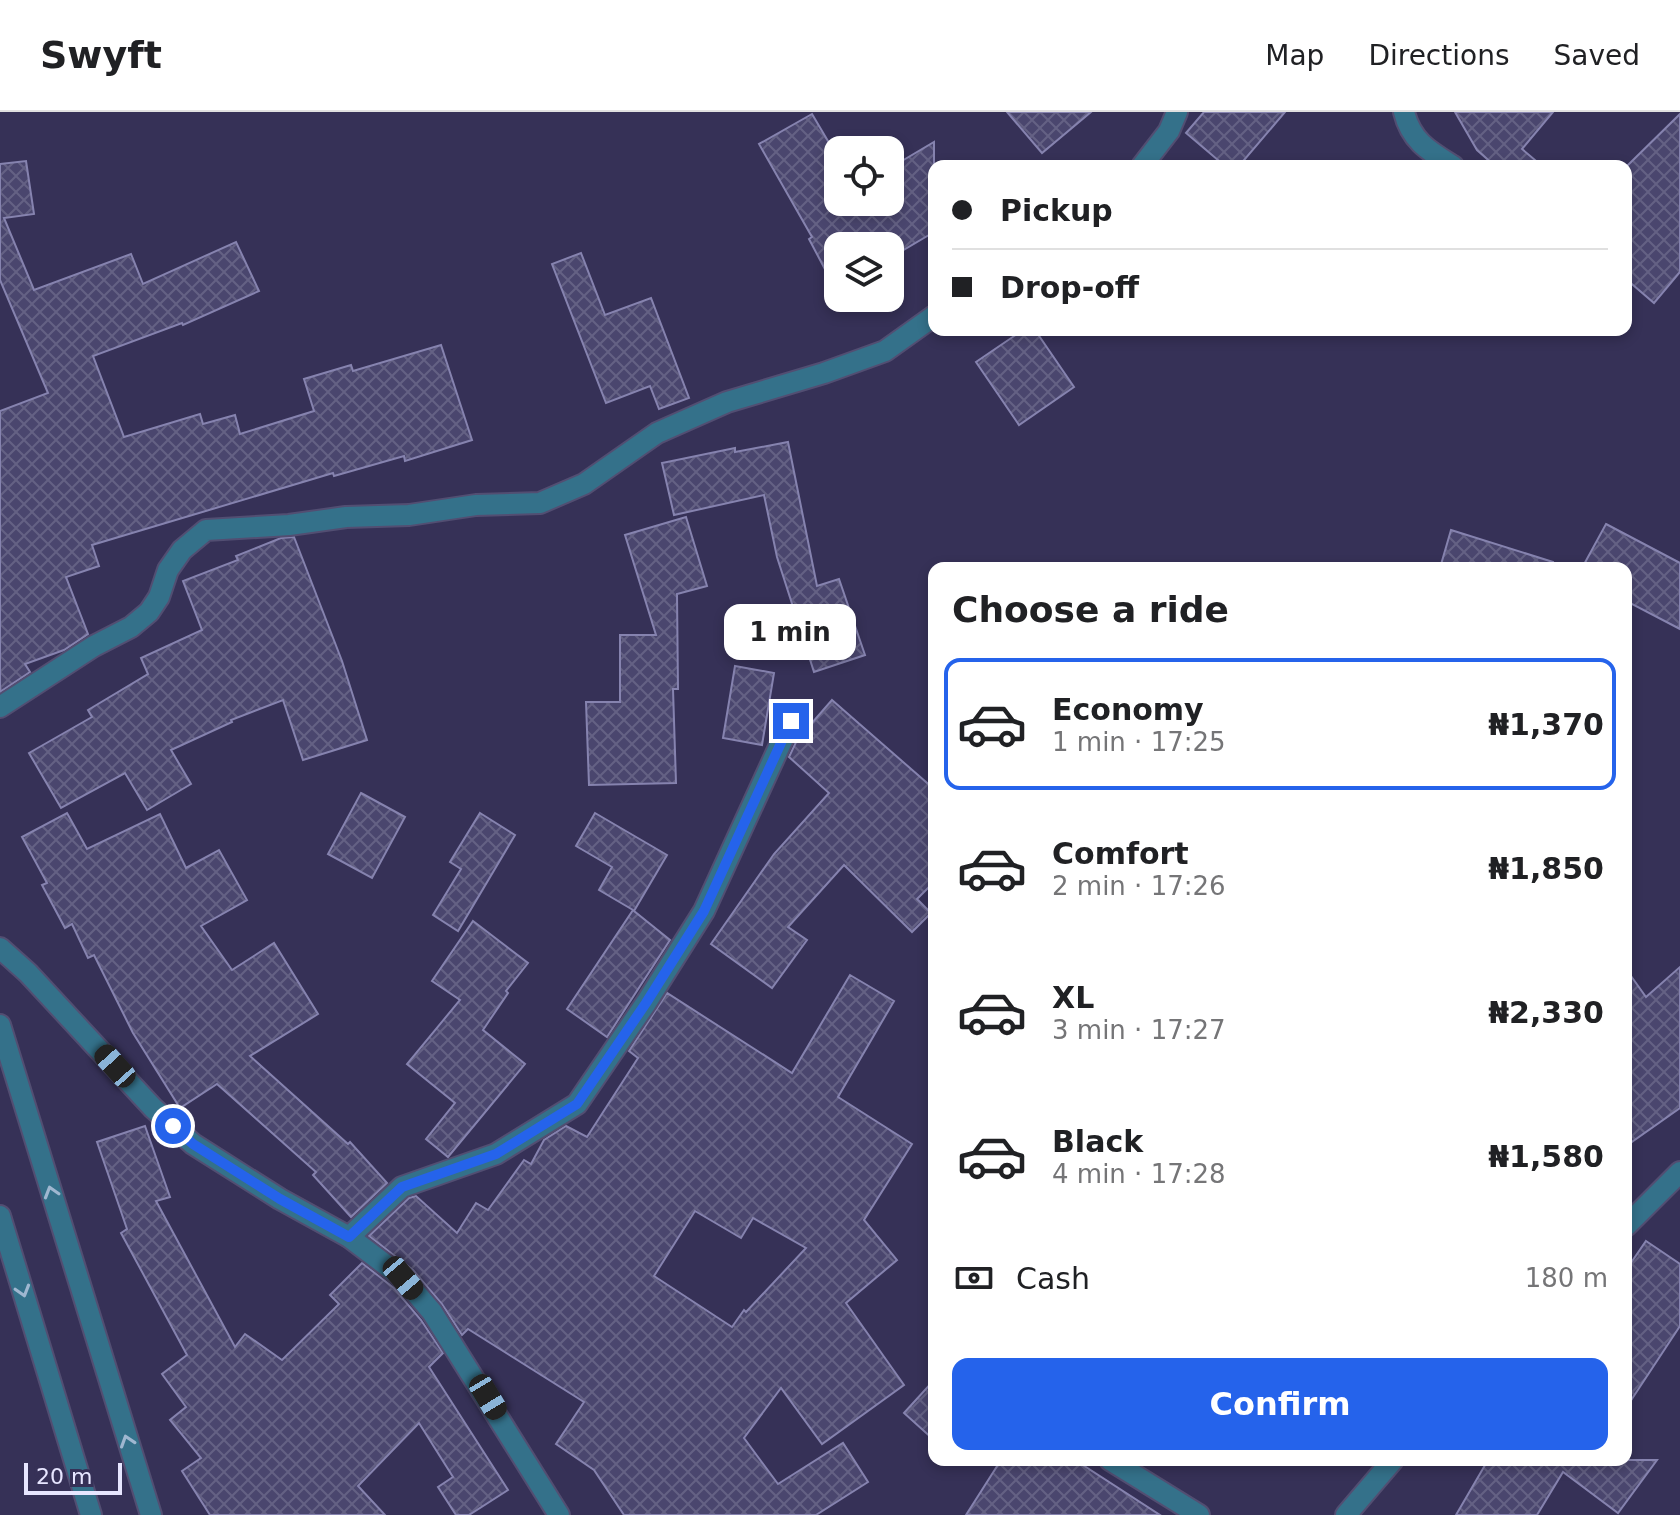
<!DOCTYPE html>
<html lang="en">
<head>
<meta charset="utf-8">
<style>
  :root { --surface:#fff; --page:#f2f2f2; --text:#202124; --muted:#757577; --line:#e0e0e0; --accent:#2563eb }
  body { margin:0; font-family:"DejaVu Sans",sans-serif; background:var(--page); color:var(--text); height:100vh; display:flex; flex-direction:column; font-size:30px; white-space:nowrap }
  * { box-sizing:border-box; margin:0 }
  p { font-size:26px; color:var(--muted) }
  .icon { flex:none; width:44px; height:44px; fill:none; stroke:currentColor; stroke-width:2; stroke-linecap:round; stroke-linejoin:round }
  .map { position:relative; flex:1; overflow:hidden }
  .drawer { position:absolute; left:928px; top:450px; width:704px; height:904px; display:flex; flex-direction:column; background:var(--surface); border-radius:16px; box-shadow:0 4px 12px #0003 }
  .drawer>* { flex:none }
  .hud { position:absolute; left:928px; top:48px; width:704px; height:176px; border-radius:16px; box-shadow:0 4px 12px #0003; display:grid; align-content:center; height:176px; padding:0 24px; background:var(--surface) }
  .buttons { position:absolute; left:824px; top:24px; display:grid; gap:16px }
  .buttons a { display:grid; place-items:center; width:80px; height:80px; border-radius:16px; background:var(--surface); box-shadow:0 4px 12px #0003; font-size:40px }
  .scale { position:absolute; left:24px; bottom:20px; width:98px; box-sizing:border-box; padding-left:8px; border:4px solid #e7e6ff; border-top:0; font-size:22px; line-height:28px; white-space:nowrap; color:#e7e6ff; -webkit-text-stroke:6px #363157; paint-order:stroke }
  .end { position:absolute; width:36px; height:36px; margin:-18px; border:10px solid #2563eb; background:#fff; box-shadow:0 0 0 4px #fff }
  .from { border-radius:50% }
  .bubble { position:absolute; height:56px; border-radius:16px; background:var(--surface); box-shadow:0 4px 12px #0003; font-size:26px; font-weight:700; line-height:56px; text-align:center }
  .car { position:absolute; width:24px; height:48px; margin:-24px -12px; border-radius:10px; box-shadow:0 0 6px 2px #0007; background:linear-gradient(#222 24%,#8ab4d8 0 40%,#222 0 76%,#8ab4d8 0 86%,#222 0) }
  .hud b { display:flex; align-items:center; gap:28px; height:76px; font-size:30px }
  .hud b+b { border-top:2px solid var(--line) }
  .hud i { width:20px; height:20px; background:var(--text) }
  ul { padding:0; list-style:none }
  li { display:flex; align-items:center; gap:24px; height:132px; margin:0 16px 12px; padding:0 8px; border:4px solid transparent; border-radius:16px }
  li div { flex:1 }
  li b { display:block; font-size:30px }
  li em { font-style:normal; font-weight:700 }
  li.on { border-color:var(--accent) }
  li>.icon { width:72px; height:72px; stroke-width:1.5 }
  h2 { padding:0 24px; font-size:36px; line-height:96px }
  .pay { display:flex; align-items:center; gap:20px; height:88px; padding:0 24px; font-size:30px }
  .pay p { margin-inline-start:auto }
  .button { display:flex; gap:16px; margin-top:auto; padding:16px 24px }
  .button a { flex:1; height:92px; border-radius:16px; background:var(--accent); color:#fff; font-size:32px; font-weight:700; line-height:92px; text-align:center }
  header { display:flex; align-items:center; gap:48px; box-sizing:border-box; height:112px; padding:0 40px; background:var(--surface); border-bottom:2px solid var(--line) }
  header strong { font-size:38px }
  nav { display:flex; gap:44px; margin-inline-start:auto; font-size:28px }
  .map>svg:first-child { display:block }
</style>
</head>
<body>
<header>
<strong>Swyft</strong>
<nav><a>Map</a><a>Directions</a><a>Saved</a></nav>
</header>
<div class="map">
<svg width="1680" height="1403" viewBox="0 0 1680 1403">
  <defs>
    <pattern id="building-cross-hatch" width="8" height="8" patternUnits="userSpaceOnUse" patternTransform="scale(2)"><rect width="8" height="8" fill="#4a466e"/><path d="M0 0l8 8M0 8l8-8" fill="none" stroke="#646184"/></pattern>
  </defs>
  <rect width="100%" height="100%" fill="#363157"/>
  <!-- building -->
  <g fill="url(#building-cross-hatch)" stroke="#8683af" stroke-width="2" fill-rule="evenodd">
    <path d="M1007 0H1091L1042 41Z"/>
    <path d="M1204 0H1285L1239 54H1225L1186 21Z"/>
    <path d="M1455 0H1553L1522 37 1542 54H1495L1477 38Z"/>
    <path d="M812 2 838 46V90H890V56L934 30V120L890 146V134H838V182L809 127 812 125 759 32Z"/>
    <path d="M1680 2V160L1654 191 1626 167V55Z"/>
    <path d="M26 49 34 102 4 106 34 178 131 142 143 172 236 130 259 179 183 213 182 211 93 244 124 325 200 302 203 312 235 303 240 322 314 299 304 267 351 253 353 259 441 233 472 328 405 349 404 344 334 364 333 361 92 433 99 454 66 465 88 522 64 538 25 552 30 560 0 580V299L48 281 0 168V52Z"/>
    <path d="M581 141 605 203 651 186 689 286 659 297 650 274 606 291 552 152Z"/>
    <path d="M1023 218H1035L1074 275 1019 313 976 250Z"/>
    <path d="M788 330 817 474 839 467 865 543 814 560 777 445 764 383 674 403 662 351 735 336V340Z"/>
    <path d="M686 405 707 474 677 482 678 577H673L676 671 589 673 586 590H620V523H656L625 423Z"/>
    <path d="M1606 412 1680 451V517L1626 489V456H1582Z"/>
    <path d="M1451 418 1553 450 1552 456H1440Z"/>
    <path d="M294 425 342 549 367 628 303 648 283 588 231 608 232 610 171 638 191 672 147 698 125 661 61 696 29 641 92 605 88 598 148 562 141 546 202 518 183 469 238 448 236 444 281 426Z"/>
    <path d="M735 554 774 561 762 633 723 626Z"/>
    <path d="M832 588 934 677V770L917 787 931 801 912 820 844 753 788 815 807 828 772 876 711 832 774 742 829 681 789 645 797 628Z"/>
    <path d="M361 681 405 705 372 766 328 742Z"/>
    <path d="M67 701 87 737 160 702 186 756 219 738 247 788 201 814 232 858 274 831 318 902 250 944 348 1032 350 1030 387 1071 351 1105 313 1063 316 1060 217 972 180 996 133 921 94 843 88 846 72 812 65 816 42 773 47 771 22 725Z"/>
    <path d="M480 701 515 723 458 819 433 803 461 757 450 750Z"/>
    <path d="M595 701 667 743 634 799 670 828 607 925 567 897 633 798 599 778 612 755 576 734Z"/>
    <path d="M473 809 528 851 506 879 508 881 483 918 525 952 448 1045 426 1027 455 991 407 952 460 888 432 869Z"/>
    <path d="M1680 855V996L1626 1034V857L1646 885Z"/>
    <path d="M850 863 894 889 838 985 912 1032 864 1108 897 1148 846 1191 904 1273 822 1332 781 1276 744 1326 778 1372 843 1331 868 1370 816 1403H624L594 1358 556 1332 584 1290 468 1217 462 1223 442 1192 413 1158 369 1124 409 1086 416 1084 457 1121 476 1091 488 1098 524 1048 531 1052 544 1028 566 1014 587 1025 638 946 629 939 667 881 792 961ZM695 1099 741 1126 753 1106 806 1136 746 1200 744 1198 732 1215 654 1164Z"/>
    <path d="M145 1014 170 1085 156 1089 235 1235 245 1222 282 1248 339 1192 330 1183 362 1151 394 1176 421 1208 443 1241 429 1255 508 1378 469 1403H456L438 1375 453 1365 419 1311 358 1374 385 1403H210L182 1359 201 1346 170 1308 186 1295 162 1262 187 1243 121 1121 127 1117 97 1030Z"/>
    <path d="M1646 1129 1680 1152V1214L1626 1296V1158Z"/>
    <path d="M934 1268V1328L904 1301Z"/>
    <path d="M1001 1348H1075L1160 1403H966Z"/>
    <path d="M1488 1348H1657L1618 1401 1563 1360 1537 1403H1456Z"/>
  </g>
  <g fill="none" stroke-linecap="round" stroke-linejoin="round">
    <defs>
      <g id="minor">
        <path d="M1404 0C1411 29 1429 39 1453 54"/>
        <path d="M1142 54 1169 19 1177 0"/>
        <path d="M0 595 94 534 131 515 149 500 159 485 168 458 182 438 206 418 289 413 346 405 409 403 476 393 540 391 584 372 657 321 727 290 824 261 885 239 934 204"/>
        <path d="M1626 1114 1680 1060"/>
        <path d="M349 1125 402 1075 496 1042 577 992 646 891 704 799 791 609"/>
        <path d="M1110 1348 1199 1403"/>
        <path d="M1346 1403 1393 1348"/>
      </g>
      <g id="tertiary">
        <path d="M0 836 28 861 153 996 193 1032 280 1087 349 1125 403 1166 432 1200 559 1403"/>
        <path d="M0 913 151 1403"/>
        <path d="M0 1104 91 1403"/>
      </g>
    </defs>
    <!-- minor casing -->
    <use href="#minor" stroke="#524e72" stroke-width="24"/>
    <!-- tertiary casing -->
    <use href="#tertiary" stroke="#524e72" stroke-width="24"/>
    <!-- minor -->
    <use href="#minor" stroke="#34718a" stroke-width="20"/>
    <!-- tertiary -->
    <use href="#tertiary" stroke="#34718a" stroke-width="20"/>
  </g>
  <!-- one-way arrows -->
  <defs><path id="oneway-chevron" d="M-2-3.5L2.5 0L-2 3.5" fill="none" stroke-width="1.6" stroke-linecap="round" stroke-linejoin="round" transform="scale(2)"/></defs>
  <g stroke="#9fb7d0">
    <use href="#oneway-chevron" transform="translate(51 1080) rotate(-107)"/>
    <use href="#oneway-chevron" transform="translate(23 1179) rotate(73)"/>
    <use href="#oneway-chevron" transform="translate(127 1329) rotate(-108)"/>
  </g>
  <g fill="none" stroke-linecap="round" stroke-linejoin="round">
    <!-- route -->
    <path stroke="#2563eb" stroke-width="10" d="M173 1014 193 1032 280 1087 349 1125 402 1075 496 1042 577 992 646 891 704 799 791 609"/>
  </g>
</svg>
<div class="buttons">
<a><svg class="icon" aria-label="locate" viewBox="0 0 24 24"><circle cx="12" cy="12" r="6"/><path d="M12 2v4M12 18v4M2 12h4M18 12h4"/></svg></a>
<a><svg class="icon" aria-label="layers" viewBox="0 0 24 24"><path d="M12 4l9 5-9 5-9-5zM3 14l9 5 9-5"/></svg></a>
</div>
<div class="scale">20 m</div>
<i class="end from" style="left:173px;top:1014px"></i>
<i class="end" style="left:791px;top:609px"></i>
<div class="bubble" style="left:724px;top:492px;width:132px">1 min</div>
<i class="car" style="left:115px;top:954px;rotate:318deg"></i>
<i class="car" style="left:403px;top:1166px;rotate:140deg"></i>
<i class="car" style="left:488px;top:1285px;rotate:149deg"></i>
<div class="hud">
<b><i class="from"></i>Pickup</b>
<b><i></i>Drop-off</b>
</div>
<section class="drawer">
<h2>Choose a ride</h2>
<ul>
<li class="on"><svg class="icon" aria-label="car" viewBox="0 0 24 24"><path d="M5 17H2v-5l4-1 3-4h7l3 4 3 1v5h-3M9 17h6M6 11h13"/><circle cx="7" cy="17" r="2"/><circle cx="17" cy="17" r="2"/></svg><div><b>Economy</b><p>1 min · 17:25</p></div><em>₦1,370</em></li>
<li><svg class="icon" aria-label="car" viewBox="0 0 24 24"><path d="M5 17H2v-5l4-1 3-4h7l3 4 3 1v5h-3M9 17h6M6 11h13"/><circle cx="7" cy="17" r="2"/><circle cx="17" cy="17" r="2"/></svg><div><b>Comfort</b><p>2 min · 17:26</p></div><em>₦1,850</em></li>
<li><svg class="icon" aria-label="car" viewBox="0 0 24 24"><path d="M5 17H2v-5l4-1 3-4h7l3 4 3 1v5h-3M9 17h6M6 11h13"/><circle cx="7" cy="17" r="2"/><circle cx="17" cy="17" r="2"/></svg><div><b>XL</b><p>3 min · 17:27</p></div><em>₦2,330</em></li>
<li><svg class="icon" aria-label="car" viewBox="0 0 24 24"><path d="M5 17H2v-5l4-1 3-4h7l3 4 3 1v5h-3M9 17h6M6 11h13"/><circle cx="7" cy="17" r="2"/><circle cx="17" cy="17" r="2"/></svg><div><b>Black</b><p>4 min · 17:28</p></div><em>₦1,580</em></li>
</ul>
<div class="pay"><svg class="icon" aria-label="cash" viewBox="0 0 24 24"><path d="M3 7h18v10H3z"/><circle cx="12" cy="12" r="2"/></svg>Cash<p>180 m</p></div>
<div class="button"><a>Confirm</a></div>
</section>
</div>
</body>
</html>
